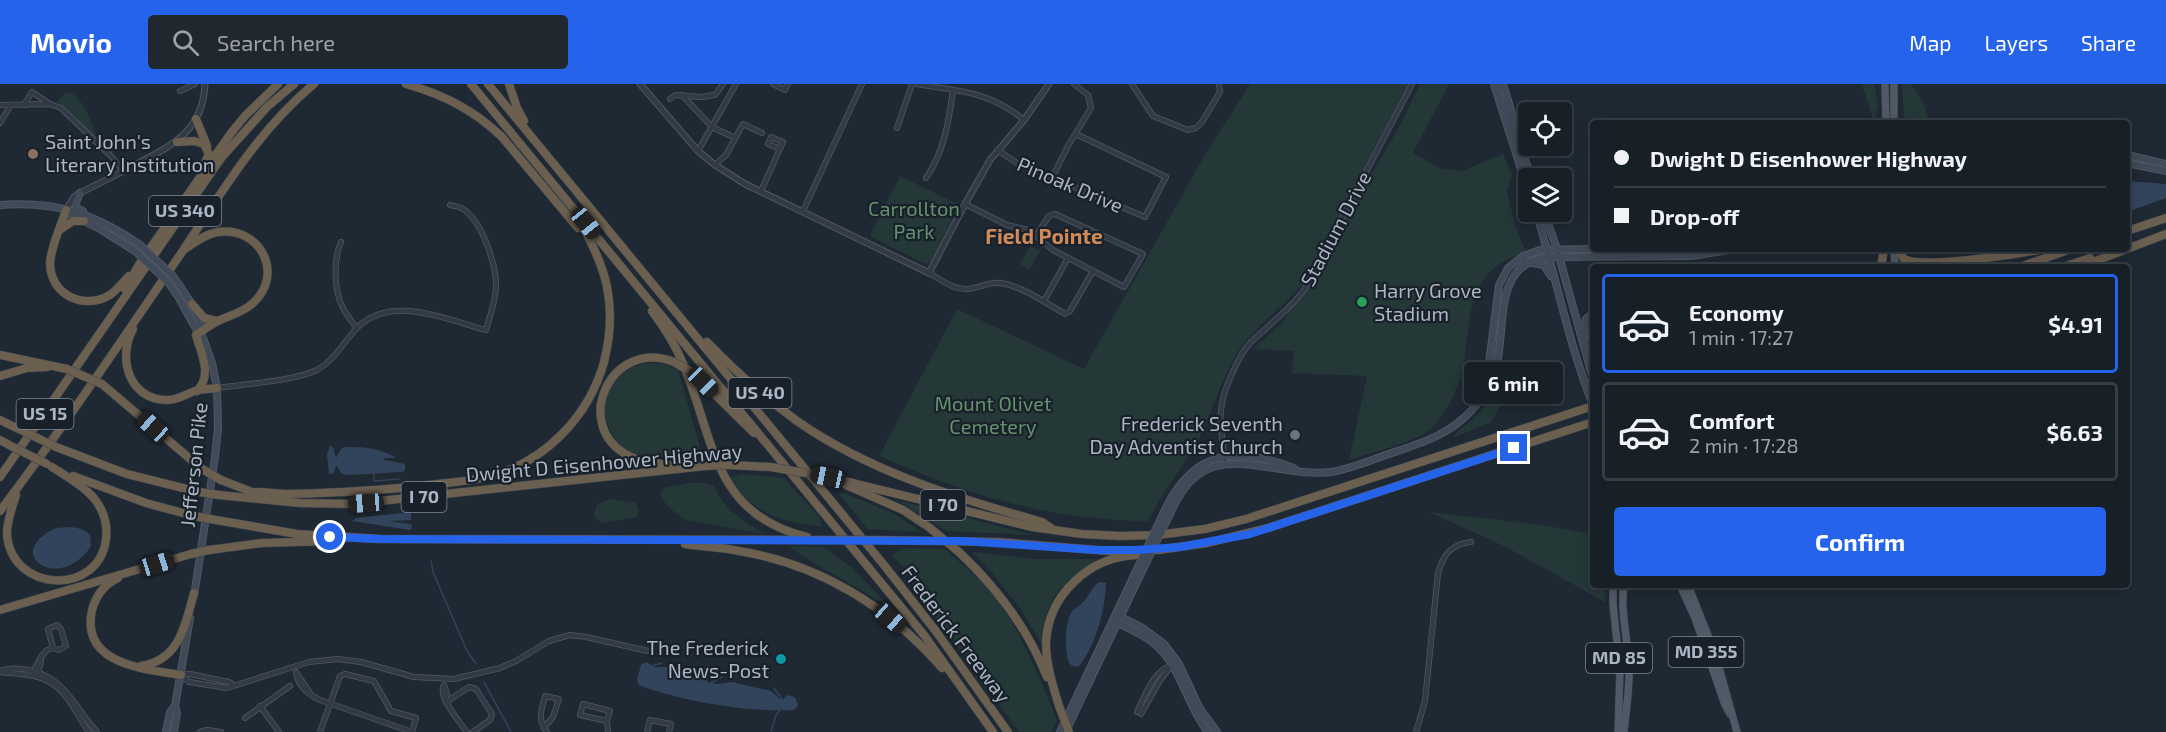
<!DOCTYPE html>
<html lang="en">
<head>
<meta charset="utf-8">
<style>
  :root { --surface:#171f27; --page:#20272f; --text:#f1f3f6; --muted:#9ea2a7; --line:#363d44; --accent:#2563eb }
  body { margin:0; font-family:"Exo 2",sans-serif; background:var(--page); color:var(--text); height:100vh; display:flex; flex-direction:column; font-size:22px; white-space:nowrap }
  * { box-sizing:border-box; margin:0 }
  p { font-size:20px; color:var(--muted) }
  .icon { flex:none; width:33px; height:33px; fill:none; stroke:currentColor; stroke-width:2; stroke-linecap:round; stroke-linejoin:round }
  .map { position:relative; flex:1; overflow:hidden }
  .sheet { position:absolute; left:1590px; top:180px; width:540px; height:324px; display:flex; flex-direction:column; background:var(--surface); border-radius:6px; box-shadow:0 3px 15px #0003,0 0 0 2px var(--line) }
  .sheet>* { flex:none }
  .guide { position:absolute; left:1590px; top:36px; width:540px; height:132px; border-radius:6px; box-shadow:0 3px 15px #0003,0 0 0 2px var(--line); display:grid; align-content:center; height:132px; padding:0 24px; background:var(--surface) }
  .fabs { position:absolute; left:1518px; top:18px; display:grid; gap:12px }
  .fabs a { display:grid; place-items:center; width:54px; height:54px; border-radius:6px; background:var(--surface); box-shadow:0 3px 15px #0003,0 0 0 2px var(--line); font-size:30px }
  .end { position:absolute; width:27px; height:27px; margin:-14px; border:8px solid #2563eb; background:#fff; box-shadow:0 0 0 3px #fff }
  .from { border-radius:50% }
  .bubble { position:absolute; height:42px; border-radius:6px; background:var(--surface); box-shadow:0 3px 15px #0003,0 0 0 2px var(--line); font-size:20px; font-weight:700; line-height:42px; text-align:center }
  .car { position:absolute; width:18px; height:36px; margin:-18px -9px; border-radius:8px; box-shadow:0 0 4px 2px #0007; background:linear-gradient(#222 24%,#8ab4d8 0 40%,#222 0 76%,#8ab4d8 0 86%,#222 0) }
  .guide b { display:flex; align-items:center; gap:21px; height:57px; font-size:22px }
  .guide b+b { border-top:2px solid var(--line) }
  .guide i { width:15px; height:15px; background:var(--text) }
  ul { padding:10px 0 0; list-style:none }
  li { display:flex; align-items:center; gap:18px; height:99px; margin:0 12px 9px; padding:0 12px; border:3px solid var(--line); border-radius:6px }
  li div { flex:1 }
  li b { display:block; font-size:22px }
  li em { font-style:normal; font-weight:700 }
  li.current { border-color:var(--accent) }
  li>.icon { width:54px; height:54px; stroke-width:1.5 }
  .button { display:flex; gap:12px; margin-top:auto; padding:12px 24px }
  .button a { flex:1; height:69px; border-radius:6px; background:var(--accent); color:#fff; font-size:24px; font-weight:700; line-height:69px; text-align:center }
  header { display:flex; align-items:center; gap:36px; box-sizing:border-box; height:84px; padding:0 30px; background:var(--accent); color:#fff }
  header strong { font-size:28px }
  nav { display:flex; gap:33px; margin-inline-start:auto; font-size:21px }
  .search { width:420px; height:54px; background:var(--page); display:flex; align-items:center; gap:15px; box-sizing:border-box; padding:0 21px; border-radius:6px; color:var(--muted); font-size:22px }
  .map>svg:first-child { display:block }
</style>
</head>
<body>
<header>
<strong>Movio</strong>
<div class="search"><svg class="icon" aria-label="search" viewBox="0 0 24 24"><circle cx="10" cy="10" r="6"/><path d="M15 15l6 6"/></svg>Search here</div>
<nav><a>Map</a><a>Layers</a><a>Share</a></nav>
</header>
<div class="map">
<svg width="2166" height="648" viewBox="0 0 2166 648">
  <rect width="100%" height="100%" fill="#1f2934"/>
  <!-- green -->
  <g fill="#243838">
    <path d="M1250 0H1408L1306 196C1287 220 1260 238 1242 262 1223 289 1214 325 1199 354 1184 383 1162 408 1148 437 1047 436 971 412 879 372L957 225 1084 285 1206 69Z"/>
    <path d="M1420 0H1449L1413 69 1442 85 1462 87 1503 70 1512 91 1507 107 1516 144 1526 168C1462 188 1473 234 1463 284 1458 306 1446 329 1431 345 1418 357 1367 370 1349 376L1367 292 1292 289 1294 267 1253 265 1282 239 1397 47Z"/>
    <path d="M1862 0H1874L1878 19 1874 39Z"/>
    <path d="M1902 0H1910C1919 9 1925 22 1928 34L1920 39 1904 33Z"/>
    <path d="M70 8C84 17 93 38 95 53L57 18 65 9Z"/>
    <path d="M900 92 959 121 931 178 925 180 870 152Z"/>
    <path d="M1030 162 1040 167 1029 186 1020 180Z"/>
    <path d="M650 279 664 280 678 286 699 359V370C677 371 651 376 630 368 620 364 613 354 609 344 596 312 616 282 650 279Z"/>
    <path d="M1506 284 1510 291 1501 308V321L1491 338 1453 354C1459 344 1470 339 1478 330 1490 317 1498 300 1506 284Z"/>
    <path d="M741 390 784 394 820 434 822 443C782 437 753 431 730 394Z"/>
    <path d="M689 399H703L714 402C723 425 744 437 764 450L685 436 667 422 660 410 664 404Z"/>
    <path d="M839 409 846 410 893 429 922 448 867 445Z"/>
    <path d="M610 415 636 419 639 428 637 433 602 439 595 434 594 430 597 420Z"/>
    <path d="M897 416 1034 451 946 447Z"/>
    <path d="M1429 428 1542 441 1593 450V501H1605V518L1506 463Z"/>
    <path d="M788 462 823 463 851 483 892 525C858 503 821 485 788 462Z"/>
    <path d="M904 464 945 465C958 477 972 487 984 500 1019 538 1037 589 1057 636L1052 648H1019L912 500 905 484 892 472Z"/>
    <path d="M972 468 1036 475H1099C1061 498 1044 515 1042 561L1020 524 993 490Z"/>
  </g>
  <!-- water -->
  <g fill="#32445c">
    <path d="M2127 97 2166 100V114L2127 128Z"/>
    <path d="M330 362 333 363 336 374 341 365 344 363C363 363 379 363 396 374H385L384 376 405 380V386L403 388 348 391 342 390 336 381 334 389 329 390 327 371Z"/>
    <path d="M409 427 411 430V436L388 437 411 440 412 444 410 446 352 437 356 434 403 429Z"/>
    <path d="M56 444C69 443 81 442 90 451L91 462C60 510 0 470 56 444Z"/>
    <path d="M1099 498 1106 499C1106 523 1095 565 1078 583 1075 582 1073 583 1070 580 1064 571 1065 538 1071 529 1073 525 1078 523 1081 520 1089 513 1091 504 1099 498Z"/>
    <path d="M646 578 654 583H666L708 593 707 598 718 600 732 598 771 607 780 615H784L786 611 795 613 798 621 794 626C747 628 683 618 639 601L637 596 641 581Z"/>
  </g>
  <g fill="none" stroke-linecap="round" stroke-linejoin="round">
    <!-- stream -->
    <g stroke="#32445c" stroke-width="1.5">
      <path d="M374 389V397L399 395"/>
      <path d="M431 477 433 488 467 567 476 580"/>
      <path d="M652 582 662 579"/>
      <path d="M484 598 511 648"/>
      <path d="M710 599 722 593"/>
      <path d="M774 604 782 615"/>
      <path d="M771 648 776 631 780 626"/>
    </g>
    <defs>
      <g id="minor">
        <path d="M773 0 785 6 788 0"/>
        <path d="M916 0C959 7 989 7 1024 36"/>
        <path d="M1132 0 1153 32 1188 46 1196 44 1202 38 1220 8 1219 0"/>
        <path d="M180 7 195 0"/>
        <path d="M682 11 712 43 735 54"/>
        <path d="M670 15 675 11 701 13 715 11 723 0"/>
        <path d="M0 21 50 20 61 24 113 74 123 87"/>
        <path d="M24 21 32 8 50 20"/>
        <path d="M0 39 11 21"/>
        <path d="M897 44 912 0"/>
        <path d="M997 66 1017 79 1145 133 1166 93 1076 50"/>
        <path d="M698 67 736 0"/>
        <path d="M715 81 726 71 743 40 762 49"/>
        <path d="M926 94C944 68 949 37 953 6"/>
        <path d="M1052 94 1068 62 1091 24 1088 11 1074 0"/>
        <path d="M761 107 783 58 771 53 768 60 780 65"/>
        <path d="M965 120 1007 141 1032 147 1036 152 1049 132 1055 130 1143 170 1124 203 1053 166 1036 152"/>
        <path d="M803 127 862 0"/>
        <path d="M341 158C333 176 334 207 343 224 346 231 352 238 357 244"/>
        <path d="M929 189C941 196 954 206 968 205 980 204 990 197 1001 199 1024 203 1046 219 1065 230L1070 227 1093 187"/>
        <path d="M1044 217 1068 174"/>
        <path d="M217 304C243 300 295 297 317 286 335 276 344 257 358 243 392 210 448 236 486 246 490 232 496 216 496 201 496 180 482 137 463 125 460 123 454 122 450 121"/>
        <path d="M1225 375C1220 341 1216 323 1232 290 1237 278 1242 267 1251 258 1269 241 1289 226 1304 206L1412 0"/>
        <path d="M41 573 47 566 53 564 48 545 57 541 61 545 66 562 59 566 53 564"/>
        <path d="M0 587C11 583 21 584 33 587 66 596 76 625 97 648"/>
        <path d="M0 588C29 591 48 589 68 615 76 626 81 638 89 648"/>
        <path d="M33 588 41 573V578L38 589"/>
        <path d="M181 591 189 598 227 604 309 578 338 575 361 578 414 593 454 595 500 584 516 577 549 557 570 551 586 553 648 567"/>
        <path d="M181 591 190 590 229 598 233 601"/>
        <path d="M310 609 296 588C298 603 308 610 320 616L412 648"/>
        <path d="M445 615 447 610 444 601C437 612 459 637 467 648"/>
        <path d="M446 618 469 603 476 605 492 630 490 636 473 648"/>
        <path d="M260 622 279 648"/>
        <path d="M1137 628C1145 612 1154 585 1173 581"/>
        <path d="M1141 630 1159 598 1172 581"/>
        <path d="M245 634 290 602"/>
        <path d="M607 637 580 631 583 620 610 627 607 637 608 648"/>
        <path d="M544 644 553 633 559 615 545 612C541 629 537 633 547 648"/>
        <path d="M200 648 207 646 221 648"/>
        <path d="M320 648 340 592 345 590 374 597 391 627 416 634 412 648"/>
        <path d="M647 648 650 636 671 640 669 648"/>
        <path d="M1416 648 1425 617 1438 489C1443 471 1451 460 1471 458"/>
      </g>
      <g id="tertiary">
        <path d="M640 0 698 67 715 81 745 100 929 189 965 120 990 76 1024 36 1049 0"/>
        <path d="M66 126 74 113 80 109C98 100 116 91 133 82 171 62 203 48 205 0"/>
      </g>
      <g id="secondary">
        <path d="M1494 0 1528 107"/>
        <path d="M1503 0 1515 39"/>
        <path d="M1501 14 1532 94"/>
        <path d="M2127 71 2166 80"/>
        <path d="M2127 79 2166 87"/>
        <path d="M80 109 75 120 77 124 83 127"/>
        <path d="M0 121C56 117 93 129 139 160"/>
        <path d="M66 126 71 131 100 145 135 167"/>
        <path d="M1536 128C1556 192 1568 258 1593 321"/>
        <path d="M1544 128 1557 165 1593 295"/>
        <path d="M1650 172 1654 168 1664 165"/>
        <path d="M1532 179 1544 181 1551 192"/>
        <path d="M173 192 192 220 202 242 201 248 212 279 217 304 218 344 215 373 194 512"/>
        <path d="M168 198 179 214 196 245 201 248"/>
        <path d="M1584 256 1586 235 1593 229"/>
        <path d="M1486 303 1499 201 1508 184 1523 172 1540 166 1593 165"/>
        <path d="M1163 430C1183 385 1214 362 1264 375 1275 378 1286 380 1295 385"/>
        <path d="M1170 430C1206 345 1266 395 1331 388 1349 385 1366 378 1383 372 1415 361 1447 353 1471 327 1481 315 1492 299 1496 284 1507 243 1491 178 1550 173L1692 172 1734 165"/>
        <path d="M1119 532 1141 543 1164 560 1179 580 1200 625 1217 648"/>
        <path d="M1116 538C1129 545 1145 551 1156 561 1181 583 1187 622 1208 648"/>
        <path d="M1066 647 1144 483"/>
        <path d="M166 648 170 628 175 622"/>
        <path d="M174 648 177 629 175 622 190 534"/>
        <path d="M1060 648 1138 483"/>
      </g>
      <g id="primary">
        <path d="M1885 0 1886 39"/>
        <path d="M1894 0V39"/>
        <path d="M1894 165 1895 183"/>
        <path d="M1613 501V520L1620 587 1618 648"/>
        <path d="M1680 501 1695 534 1725 621 1730 630"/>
        <path d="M1688 501 1715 569 1737 648"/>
        <path d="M1624 648C1626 626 1630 604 1629 582 1628 555 1620 528 1624 501"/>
      </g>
      <g id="motorway">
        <path d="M406 0C444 11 474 26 502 53L578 144"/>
        <path d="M471 0 924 551 993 648"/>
        <path d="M488 0 884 481 935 546 1008 648"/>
        <path d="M509 0 517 24 524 37"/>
        <path d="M196 35 207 62"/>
        <path d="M177 58 194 57 204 60 209 70 202 85"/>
        <path d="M66 126C61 142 51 162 50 179 50 210 83 227 110 211 117 206 123 198 129 192"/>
        <path d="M61 145 73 137H84"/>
        <path d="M2127 147 2166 134"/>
        <path d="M185 165C195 158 206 150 218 148 260 142 285 190 253 219 244 228 231 231 220 236 211 240 204 246 196 251 201 269 213 291 197 307"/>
        <path d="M1898 165 1904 175C1921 185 2019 170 2043 165"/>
        <path d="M1881 183 1884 165"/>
        <path d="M2020 183 2071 165"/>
        <path d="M2063 183 2090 174"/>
        <path d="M2080 183 2166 150"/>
        <path d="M125 205 140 179 231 49 245 32 278 0"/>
        <path d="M192 220 204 234 217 237"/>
        <path d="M652 227C665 244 676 262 684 282 715 358 713 430 807 453"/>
        <path d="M133 245C117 274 129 316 167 316 179 316 187 309 198 306 204 305 211 305 217 304"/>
        <path d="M707 258C735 287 764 313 797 337 870 388 957 414 1042 438L1051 444"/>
        <path d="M0 271 67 285"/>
        <path d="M693 289 754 349"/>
        <path d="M0 292 27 284 47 283"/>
        <path d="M102 300 202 385"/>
        <path d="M0 336 25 348"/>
        <path d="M0 356 11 362"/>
        <path d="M56 363 127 390 199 408"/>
        <path d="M729 381 771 383"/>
        <path d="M674 382C659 379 643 379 629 372 570 342 611 253 674 278"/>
        <path d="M73 392 146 419 194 432"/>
        <path d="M0 393 222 73 267 23 294 0"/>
        <path d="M828 393 1032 443 1082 450 1120 452 1157 451 1205 445 1246 435 1593 322"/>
        <path d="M221 396 260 411"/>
        <path d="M846 401 903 426 930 444"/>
        <path d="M256 408C267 408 278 410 288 410 332 409 376 407 419 402 443 399 468 398 491 392 546 377 589 332 604 278 618 222 607 183 578 135"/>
        <path d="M16 411C12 424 7 436 7 450 11 509 99 513 106 455 108 439 103 425 93 413 81 400 66 392 52 383"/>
        <path d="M219 411 300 419 352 420 705 382"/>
        <path d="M0 427C63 344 121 257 180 171 220 111 258 46 314 0"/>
        <path d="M216 436 297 450 381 455 834 456"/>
        <path d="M878 456 998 458 1109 467 1158 466 1207 459 1268 444 1593 338"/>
        <path d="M685 460C703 463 721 463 739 467 819 480 889 523 942 584"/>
        <path d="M209 466 262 459 332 457"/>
        <path d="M960 469C997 504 1028 545 1047 593"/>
        <path d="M118 494C105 500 96 511 92 526 80 581 145 585 181 591"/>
        <path d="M0 526 191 470"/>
        <path d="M141 582C180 576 185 541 194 509"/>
        <path d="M1059 622C1053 602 1046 581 1046 559 1048 511 1089 473 1136 471"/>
      </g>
    </defs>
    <!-- minor casing -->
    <use href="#minor" stroke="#505864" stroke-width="6"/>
    <!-- tertiary casing -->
    <use href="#tertiary" stroke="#505864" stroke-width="7"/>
    <!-- secondary casing -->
    <use href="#secondary" stroke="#505864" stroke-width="8"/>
    <!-- primary casing -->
    <use href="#primary" stroke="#3c444f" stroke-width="8"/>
    <!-- motorway casing -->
    <use href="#motorway" stroke="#3d4550" stroke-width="9"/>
    <!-- minor -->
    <use href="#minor" stroke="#323b45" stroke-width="4.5"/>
    <!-- tertiary -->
    <use href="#tertiary" stroke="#323b45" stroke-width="5"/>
    <!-- secondary -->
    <use href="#secondary" stroke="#404a58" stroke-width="6"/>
    <!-- primary -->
    <use href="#primary" stroke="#505a66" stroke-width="7"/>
    <!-- motorway -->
    <use href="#motorway" stroke="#6b5f4f" stroke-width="8"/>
    <defs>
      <g id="secondary-bridge">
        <path d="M139 160 173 192"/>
        <path d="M135 167 168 198"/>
        <path d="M1138 483 1163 430"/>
        <path d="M1144 483 1170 430"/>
      </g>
      <g id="motorway-bridge">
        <path d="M674 278 693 289"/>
        <path d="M67 285 102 300"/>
        <path d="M25 348 56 363"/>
        <path d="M11 362 47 380"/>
        <path d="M705 382 729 381"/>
        <path d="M771 383 828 393"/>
        <path d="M202 385 221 396"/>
        <path d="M199 408 219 411"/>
        <path d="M194 432 216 436"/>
        <path d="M930 444 960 469"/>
        <path d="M834 456H878"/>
        <path d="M191 470 209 466"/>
        <path d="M1059 622 1069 648"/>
      </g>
    </defs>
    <!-- secondary-bridge casing -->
    <use href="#secondary-bridge" stroke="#505864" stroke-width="8" stroke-linecap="butt"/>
    <!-- motorway-bridge casing -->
    <use href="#motorway-bridge" stroke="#3d4550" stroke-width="9" stroke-linecap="butt"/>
    <!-- secondary-bridge -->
    <use href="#secondary-bridge" stroke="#404a58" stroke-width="6"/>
    <!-- motorway-bridge -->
    <use href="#motorway-bridge" stroke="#6b5f4f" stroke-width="8"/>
  </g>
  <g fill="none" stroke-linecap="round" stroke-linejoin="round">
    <!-- route -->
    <path stroke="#2563eb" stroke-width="8" d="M330 453 381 455 964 457 1096 466H1136L1180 463 1250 450 1514 364"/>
  </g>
  <!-- markers -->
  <circle fill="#8d6e63" stroke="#182029" stroke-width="2" cx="33" cy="70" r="6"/>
  <circle fill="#2e9e5b" stroke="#182029" stroke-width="2" cx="1362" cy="218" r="6"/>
  <circle fill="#6b7280" stroke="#182029" stroke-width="2" cx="1295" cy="351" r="6"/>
  <circle fill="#0f9aa8" stroke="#182029" stroke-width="2" cx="781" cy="575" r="6"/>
  <g text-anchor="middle" stroke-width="4.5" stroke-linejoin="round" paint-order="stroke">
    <!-- shield labels -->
    <g fill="#182029" stroke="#808895" stroke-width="1.5">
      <rect x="149" y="112" width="72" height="30" rx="4.5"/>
      <rect x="728.5" y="294" width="63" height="30" rx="4.5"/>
      <rect x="16.5" y="315" width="57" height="30" rx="4.5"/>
      <rect x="401.5" y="398" width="45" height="30" rx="4.5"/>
      <rect x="920.5" y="406" width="45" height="30" rx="4.5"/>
      <rect x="1668.5" y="553" width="75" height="30" rx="4.5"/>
      <rect x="1586" y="559" width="66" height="30" rx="4.5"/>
    </g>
    <g font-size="18" font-weight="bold" fill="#acb5c3">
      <text x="185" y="133">US 340</text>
      <text x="760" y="315">US 40</text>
      <text x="45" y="336">US 15</text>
      <text x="424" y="419">I 70</text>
      <text x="943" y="427">I 70</text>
      <text x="1706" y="574">MD 355</text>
      <text x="1619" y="580">MD 85</text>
    </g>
    <!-- poi labels -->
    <g font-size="20" fill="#acb5c3" stroke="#182029" text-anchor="start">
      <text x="45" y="65">Saint John's<tspan x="45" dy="23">Literary Institution</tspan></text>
      <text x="1374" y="214">Harry Grove<tspan x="1374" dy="23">Stadium</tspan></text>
      <text x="1283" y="347" text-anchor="end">Frederick Seventh<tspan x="1283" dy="23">Day Adventist Church</tspan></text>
      <text x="769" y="571" text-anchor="end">The Frederick<tspan x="769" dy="23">News-Post</tspan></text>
    </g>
    <!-- street labels -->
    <g font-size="20" fill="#acb5c3" stroke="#182029">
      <text transform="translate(1070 101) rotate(23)" y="7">Pinoak Drive</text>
      <text transform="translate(1336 145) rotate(-62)" y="7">Stadium Drive</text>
      <text transform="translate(604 379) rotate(-5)" y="7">Dwight D Eisenhower Highway</text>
      <text transform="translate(194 381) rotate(-84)" y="7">Jefferson Pike</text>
      <text transform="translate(956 550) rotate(53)" y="7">Frederick Freeway</text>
    </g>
    <!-- park labels -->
    <g font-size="20" fill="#65926e" stroke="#182029">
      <text x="914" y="132">Carrollton<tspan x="914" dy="23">Park</tspan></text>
      <text x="993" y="327">Mount Olivet<tspan x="993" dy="23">Cemetery</tspan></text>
    </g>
    <!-- neighbourhood labels -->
    <g font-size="21" font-weight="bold" fill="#d08a59" stroke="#182029">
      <text x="1044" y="160">Field Pointe</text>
    </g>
  </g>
</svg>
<div class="fabs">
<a><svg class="icon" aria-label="locate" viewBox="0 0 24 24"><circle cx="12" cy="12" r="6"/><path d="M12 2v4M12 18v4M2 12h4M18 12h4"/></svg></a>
<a><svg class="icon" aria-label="layers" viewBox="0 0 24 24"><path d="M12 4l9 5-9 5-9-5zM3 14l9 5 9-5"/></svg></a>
</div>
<i class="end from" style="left:330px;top:453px"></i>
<i class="end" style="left:1514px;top:364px"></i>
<div class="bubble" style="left:1464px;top:278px;width:99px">6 min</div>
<i class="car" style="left:586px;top:139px;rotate:141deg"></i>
<i class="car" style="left:703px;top:298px;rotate:135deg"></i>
<i class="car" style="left:153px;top:343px;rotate:312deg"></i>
<i class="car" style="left:828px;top:393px;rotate:282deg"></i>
<i class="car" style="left:366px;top:419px;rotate:266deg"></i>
<i class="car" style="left:157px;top:480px;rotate:73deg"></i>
<i class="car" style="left:890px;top:534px;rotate:131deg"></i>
<div class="guide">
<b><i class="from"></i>Dwight D Eisenhower Highway</b>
<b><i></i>Drop-off</b>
</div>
<section class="sheet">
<ul>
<li class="current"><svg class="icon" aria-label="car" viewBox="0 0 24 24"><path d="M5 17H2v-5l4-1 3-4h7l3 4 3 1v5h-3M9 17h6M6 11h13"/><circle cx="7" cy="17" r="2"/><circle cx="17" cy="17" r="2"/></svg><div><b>Economy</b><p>1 min · 17:27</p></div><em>$4.91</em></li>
<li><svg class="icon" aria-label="car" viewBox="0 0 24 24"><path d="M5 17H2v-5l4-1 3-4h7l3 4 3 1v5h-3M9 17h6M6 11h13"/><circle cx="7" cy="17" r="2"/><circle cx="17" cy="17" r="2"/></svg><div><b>Comfort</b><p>2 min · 17:28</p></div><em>$6.63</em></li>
</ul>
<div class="button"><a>Confirm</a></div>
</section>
</div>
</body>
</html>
